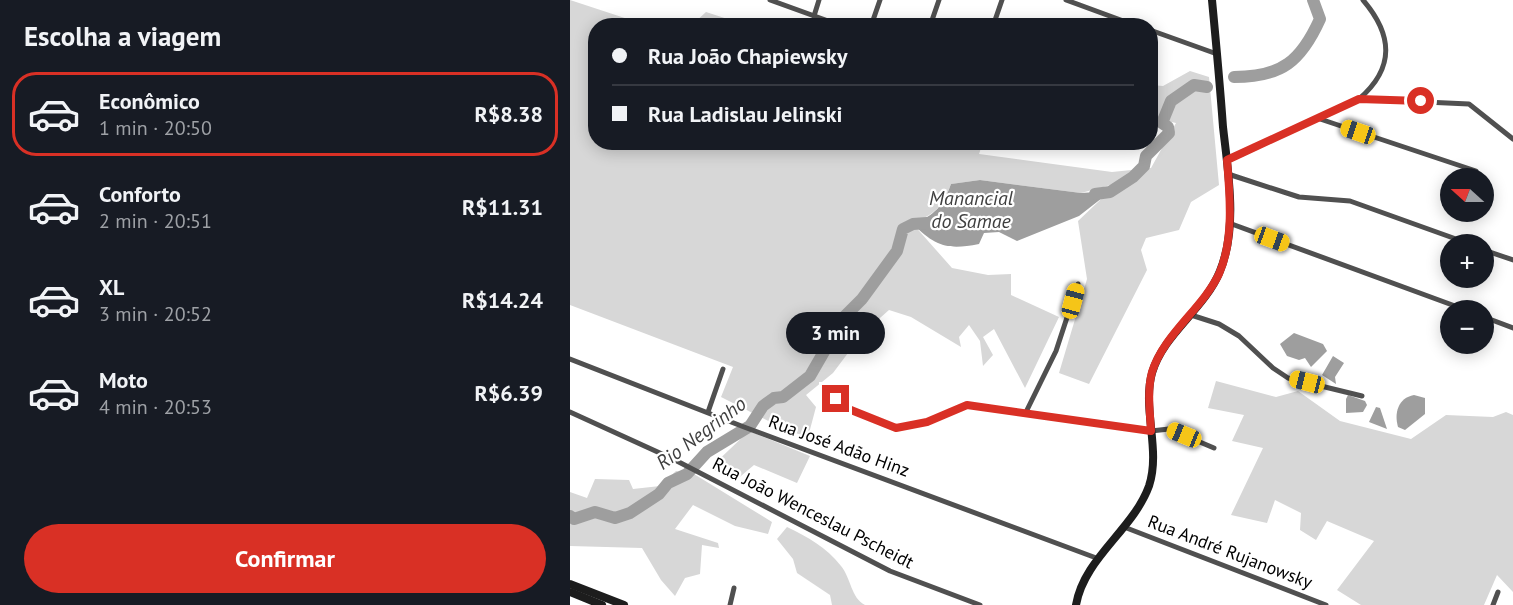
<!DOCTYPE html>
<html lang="pt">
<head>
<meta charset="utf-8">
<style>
  :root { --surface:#171b24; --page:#242831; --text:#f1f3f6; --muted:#9ea1a6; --line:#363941; --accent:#d93025 }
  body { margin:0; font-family:"PT Sans",sans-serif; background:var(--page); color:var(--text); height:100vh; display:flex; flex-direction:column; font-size:22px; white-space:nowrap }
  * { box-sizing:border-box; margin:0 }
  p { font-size:20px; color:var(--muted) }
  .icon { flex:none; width:33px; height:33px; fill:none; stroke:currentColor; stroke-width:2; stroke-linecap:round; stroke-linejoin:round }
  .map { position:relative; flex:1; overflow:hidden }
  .details { display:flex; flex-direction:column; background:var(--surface); width:570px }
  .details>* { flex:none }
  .top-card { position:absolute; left:18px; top:18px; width:570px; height:132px; border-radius:24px; box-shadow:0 3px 15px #0003; display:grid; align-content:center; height:132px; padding:0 24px; background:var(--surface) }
  .needle { width:39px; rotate:291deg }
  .controls { position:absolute; left:870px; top:168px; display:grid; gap:12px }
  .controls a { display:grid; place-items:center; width:54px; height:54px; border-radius:50%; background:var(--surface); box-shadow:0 3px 15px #0003; font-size:30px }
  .end { position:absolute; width:27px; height:27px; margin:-14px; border:8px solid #d93025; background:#fff; box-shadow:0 0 0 3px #fff }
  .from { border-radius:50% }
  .bubble { position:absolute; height:42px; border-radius:21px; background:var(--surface); box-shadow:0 3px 15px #0003; font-size:20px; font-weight:700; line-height:42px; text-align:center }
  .car { position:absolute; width:18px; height:36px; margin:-18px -9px; border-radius:8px; box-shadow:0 0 4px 2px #0007; background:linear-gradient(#f5c518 24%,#345 0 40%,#f5c518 0 76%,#345 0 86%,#f5c518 0) }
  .top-card b { display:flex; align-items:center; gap:21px; height:57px; font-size:22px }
  .top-card b+b { border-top:2px solid var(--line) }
  .top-card i { width:15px; height:15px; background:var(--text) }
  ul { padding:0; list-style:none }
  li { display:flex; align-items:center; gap:18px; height:84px; margin:0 12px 9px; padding:0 12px; border:3px solid transparent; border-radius:24px }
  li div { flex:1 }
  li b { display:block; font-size:22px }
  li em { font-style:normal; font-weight:700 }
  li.active { border-color:var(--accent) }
  li>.icon { width:54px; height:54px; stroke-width:1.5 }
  h2 { padding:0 24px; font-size:27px; line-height:72px }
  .button { display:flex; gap:12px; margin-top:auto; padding:12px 24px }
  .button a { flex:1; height:69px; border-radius:36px; background:var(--accent); color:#fff; font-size:24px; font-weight:700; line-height:69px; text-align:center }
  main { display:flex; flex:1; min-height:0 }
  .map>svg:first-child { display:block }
</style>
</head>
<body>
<main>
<section class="details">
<h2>Escolha a viagem</h2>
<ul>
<li class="active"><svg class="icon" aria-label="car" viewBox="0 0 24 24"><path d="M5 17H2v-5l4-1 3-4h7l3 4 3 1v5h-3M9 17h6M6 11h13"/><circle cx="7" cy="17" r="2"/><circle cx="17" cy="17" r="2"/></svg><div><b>Econômico</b><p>1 min · 20:50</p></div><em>R$8.38</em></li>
<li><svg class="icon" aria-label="car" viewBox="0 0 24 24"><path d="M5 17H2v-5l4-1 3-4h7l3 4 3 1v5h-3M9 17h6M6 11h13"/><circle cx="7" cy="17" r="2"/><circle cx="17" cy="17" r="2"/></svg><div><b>Conforto</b><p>2 min · 20:51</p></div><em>R$11.31</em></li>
<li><svg class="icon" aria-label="car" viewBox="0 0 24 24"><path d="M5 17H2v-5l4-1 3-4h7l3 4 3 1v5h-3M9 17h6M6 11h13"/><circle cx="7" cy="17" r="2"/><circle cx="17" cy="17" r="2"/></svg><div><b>XL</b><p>3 min · 20:52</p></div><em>R$14.24</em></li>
<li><svg class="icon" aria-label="car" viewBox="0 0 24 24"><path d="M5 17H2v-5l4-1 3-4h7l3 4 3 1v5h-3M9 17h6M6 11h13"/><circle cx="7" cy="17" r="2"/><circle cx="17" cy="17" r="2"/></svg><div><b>Moto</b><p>4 min · 20:53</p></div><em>R$6.39</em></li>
</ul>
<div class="button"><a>Confirmar</a></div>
</section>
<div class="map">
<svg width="943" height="605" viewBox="0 0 943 605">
  <rect width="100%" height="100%" fill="#fff"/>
  <!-- green -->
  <g fill="#d7d7d7">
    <path d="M0 0 76 25 26 26V142H413L409 154 542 172 581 168 606 123 584 118 581 113V85L593 86 620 71 639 77 649 185 621 202 609 230 576 238 571 250 577 270 519 384 489 373 517 279 508 221 548 183 511 193 410 180 381 184C371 209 366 212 343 224L382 268 418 275 441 274V295L489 317 455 388 424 329 413 337 423 355 413 366 410 341 399 325 389 337 391 347 341 317 319 310 293 333 263 373 236 395 246 407 238 437 216 430 151 397 163 367 0 305Z"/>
    <path d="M136 12 176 25H122Z"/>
    <path d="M646 381 706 397 728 391 770 421 841 439 876 415 923 417 936 412 943 415V592L927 575 914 605H791L767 590 804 541 757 521 746 540 730 530 731 513 705 500 697 523 661 515 693 448 662 441 674 415 638 408Z"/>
    <path d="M179 431 240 456 227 483 184 465 165 481 140 468Z"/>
    <path d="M106 471 124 474 202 522 198 534 165 526 123 505 105 529 148 543 149 548 132 545 130 574 115 578 105 596 91 580 72 548 0 546V492L17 498 25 479 59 480 63 489 90 486Z"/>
    <path d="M217 527C238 537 256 547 271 566 281 578 281 598 295 605H262L260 595 227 573 223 559 207 539Z"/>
  </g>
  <!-- water -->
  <g fill="#9e9e9e">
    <path d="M410 180 511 193 541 191 509 216 447 241 429 232 414 233 409 244C378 250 366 247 343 224 365 215 373 206 381 184Z"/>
    <path d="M724 333 753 344 757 351 741 367 735 358 729 360 717 356 710 344Z"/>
    <path d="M763 356 774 363 765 377 766 384 752 375Z"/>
    <path d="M778 395 795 401 797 405 793 412 776 413V399Z"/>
    <path d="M844 395 855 398V414L835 430 828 427C824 413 828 398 844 395Z"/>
    <path d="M806 407 810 408 817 429 799 422Z"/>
  </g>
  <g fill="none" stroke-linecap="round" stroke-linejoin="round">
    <!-- river -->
    <g stroke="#9e9e9e" stroke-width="12">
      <path d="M664 77C712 77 731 61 750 19L743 0"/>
      <path d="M525 194 540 192 563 177 574 166 576 156 599 133 598 127 592 123 601 101 624 85 637 87"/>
      <path d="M0 516 4 519 25 512 45 518 60 513 89 494 98 483 117 474 137 452 180 426 193 406 204 398 213 397 240 376 274 317 292 299 327 251 333 229 343 224 357 223"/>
    </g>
    <!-- street -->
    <g stroke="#505050" stroke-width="5">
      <path d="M200 0 272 26"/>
      <path d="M496 0 567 26"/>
      <path d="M244 16 249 0"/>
      <path d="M301 26 310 0"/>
      <path d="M360 26 369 0"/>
      <path d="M423 26 432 0"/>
      <path d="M580 30 647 54"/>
      <path d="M789 99 899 104 943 139"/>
      <path d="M747 118 906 171"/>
      <path d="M657 161 789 99C825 68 823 35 793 0"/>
      <path d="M658 174 729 197 780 201 900 244"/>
      <path d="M659 223 896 310"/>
      <path d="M914 250 943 260"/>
      <path d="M621 315 649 324 669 336 703 368 718 378 792 396"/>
      <path d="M914 317 943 328"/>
      <path d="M0 359 174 427 529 559"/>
      <path d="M258 389 276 408 326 428 357 422 397 405 581 431 599 429 644 448"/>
      <path d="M0 412 103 459 320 571 410 605"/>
      <path d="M138 412 153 369"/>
      <path d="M456 412 486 351 508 284"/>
      <path d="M554 527 756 605"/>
      <path d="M160 605 164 588"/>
      <path d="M923 605 928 592"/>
    </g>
    <!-- secondary -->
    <g stroke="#1d1d1d" stroke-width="8">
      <path d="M0 584 54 605"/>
      <path d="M0 592 32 605"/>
      <path d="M506 605C514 558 563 530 579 486 591 450 572 409 582 373 593 334 635 309 650 271 668 227 658 172 653 127 650 85 646 42 642 0"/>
    </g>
  </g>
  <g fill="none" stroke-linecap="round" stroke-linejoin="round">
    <!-- route -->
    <path stroke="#d93025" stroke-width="8" d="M266 399 276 408 326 428 357 422 397 405 581 431C580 412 577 391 582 372 594 334 632 309 649 274 664 240 660 196 657 160L789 99 851 101"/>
  </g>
  <g text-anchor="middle" stroke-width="4.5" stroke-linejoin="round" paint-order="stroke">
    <!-- street labels -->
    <g font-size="18" fill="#000" stroke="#fff">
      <text transform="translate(269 446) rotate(20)" y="6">Rua José Adão Hinz</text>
      <text transform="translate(243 513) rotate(27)" y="6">Rua João Wenceslau Pscheidt</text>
      <text transform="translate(660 552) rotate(21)" y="6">Rua André Rujanowsky</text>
    </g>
    <!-- water labels -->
    <g font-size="20" font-style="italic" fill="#3f3f3f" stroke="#fff">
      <text x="401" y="205">Manancial<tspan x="401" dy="23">do Samae</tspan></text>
      <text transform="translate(131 433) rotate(-37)" y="7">Rio Negrinho</text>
    </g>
  </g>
</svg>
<div class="controls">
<a><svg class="needle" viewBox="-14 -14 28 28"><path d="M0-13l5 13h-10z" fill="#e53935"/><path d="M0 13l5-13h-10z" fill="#9ea1a6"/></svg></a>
<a>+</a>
<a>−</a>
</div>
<i class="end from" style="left:851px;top:101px"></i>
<i class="end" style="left:266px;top:399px"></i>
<div class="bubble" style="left:216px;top:312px;width:99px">3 min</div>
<i class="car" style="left:788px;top:132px;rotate:289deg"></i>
<i class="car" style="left:702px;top:239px;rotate:110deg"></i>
<i class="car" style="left:503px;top:301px;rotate:15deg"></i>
<i class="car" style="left:737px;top:382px;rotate:284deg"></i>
<i class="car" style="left:614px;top:435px;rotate:292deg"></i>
<div class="top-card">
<b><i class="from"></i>Rua João Chapiewsky</b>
<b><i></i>Rua Ladislau Jelinski</b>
</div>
</div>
</main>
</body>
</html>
